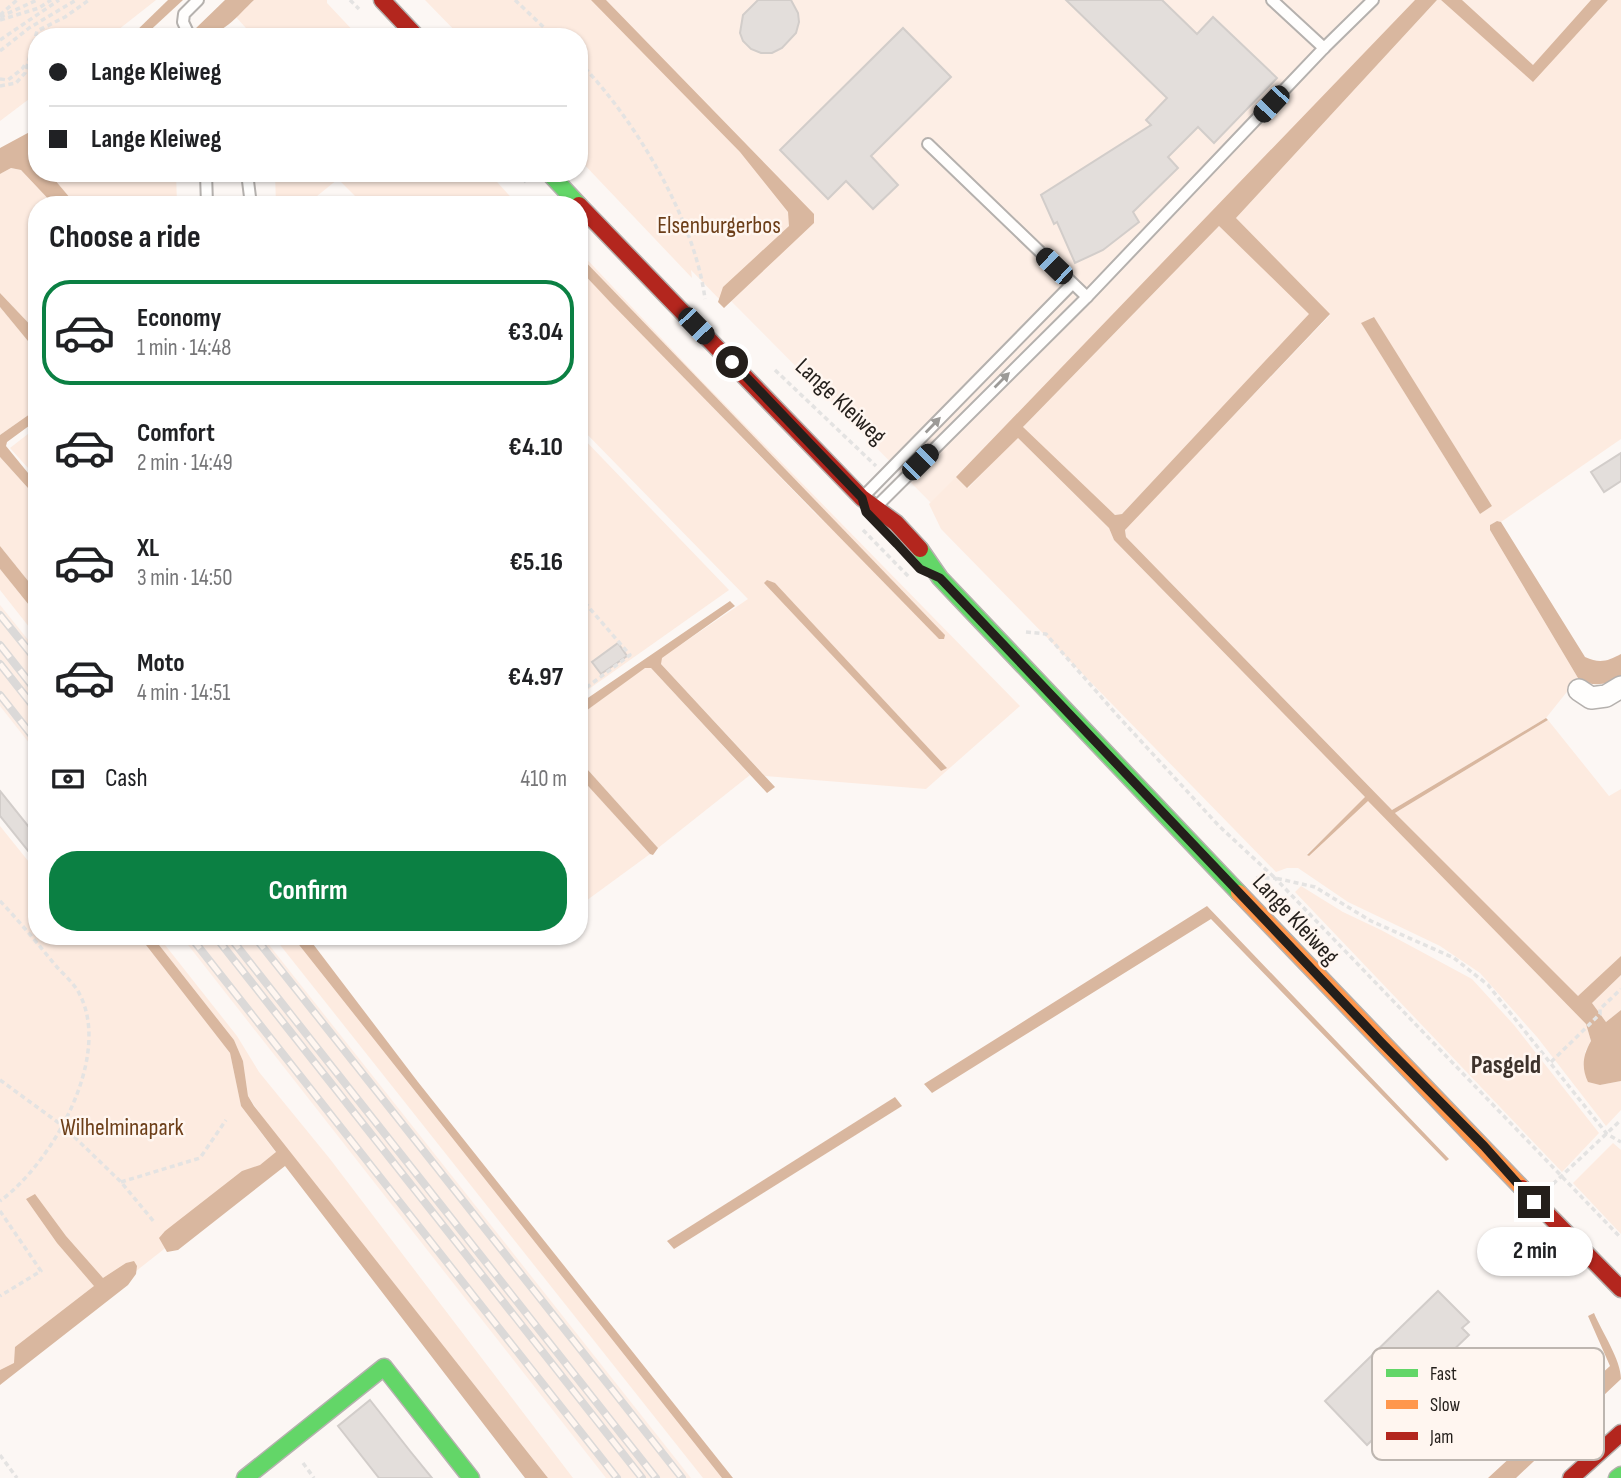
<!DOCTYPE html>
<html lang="en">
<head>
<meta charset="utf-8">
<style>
  :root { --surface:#fff; --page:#f6f6f6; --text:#202124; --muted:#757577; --line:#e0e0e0; --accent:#0b8043 }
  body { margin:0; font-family:"Sofia Sans Condensed",sans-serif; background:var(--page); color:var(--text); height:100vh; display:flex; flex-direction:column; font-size:26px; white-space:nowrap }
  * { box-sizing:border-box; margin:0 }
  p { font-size:23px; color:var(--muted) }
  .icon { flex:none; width:38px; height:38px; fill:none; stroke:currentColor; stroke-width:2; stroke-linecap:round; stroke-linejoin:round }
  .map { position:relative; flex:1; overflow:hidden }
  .side { position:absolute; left:28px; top:196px; width:560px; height:749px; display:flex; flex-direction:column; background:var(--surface); border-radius:28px; box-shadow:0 2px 5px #0004 }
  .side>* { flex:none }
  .top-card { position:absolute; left:28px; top:28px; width:560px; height:154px; border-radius:28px; box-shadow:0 2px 5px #0004; display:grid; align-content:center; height:154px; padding:0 21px; background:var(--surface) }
  .end { position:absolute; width:32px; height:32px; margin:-16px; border:9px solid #241f1b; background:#fff; box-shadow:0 0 0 4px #fff }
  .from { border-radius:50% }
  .bubble { position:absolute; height:49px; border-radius:24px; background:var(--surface); box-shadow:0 2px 5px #0004; font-size:23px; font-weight:700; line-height:49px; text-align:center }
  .car { position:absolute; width:21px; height:42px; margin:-21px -10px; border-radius:9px; box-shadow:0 0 5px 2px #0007; background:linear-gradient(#222 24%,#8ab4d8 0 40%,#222 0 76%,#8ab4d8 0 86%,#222 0) }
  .top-card b { display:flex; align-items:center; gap:24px; height:66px; font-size:26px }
  .top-card b+b { border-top:2px solid var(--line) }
  .top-card i { width:18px; height:18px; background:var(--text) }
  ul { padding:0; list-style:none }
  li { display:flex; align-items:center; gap:21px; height:105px; margin:0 14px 10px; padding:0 7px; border:4px solid transparent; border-radius:28px }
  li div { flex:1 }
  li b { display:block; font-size:26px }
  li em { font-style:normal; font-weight:700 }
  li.selected { border-color:var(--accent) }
  li>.icon { width:63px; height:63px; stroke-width:1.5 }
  h2 { padding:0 21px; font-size:32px; line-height:84px }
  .pay { display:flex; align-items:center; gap:18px; height:77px; padding:0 21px; font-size:26px }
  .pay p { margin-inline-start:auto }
  .action { display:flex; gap:14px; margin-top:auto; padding:14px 21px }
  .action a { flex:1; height:80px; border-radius:28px; background:var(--accent); color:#fff; font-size:28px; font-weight:700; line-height:80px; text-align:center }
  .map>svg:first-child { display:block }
</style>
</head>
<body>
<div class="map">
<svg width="1621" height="1478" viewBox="0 0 1621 1478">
  <rect width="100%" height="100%" fill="#fcf7f4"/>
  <!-- built -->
  <g fill="#fdeee5">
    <path d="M577 0H1424L935 507 729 299Z"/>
    <path d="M1453 0H1597L1533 75Z"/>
    <path d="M0 605 37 651V753L0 706Z"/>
    <path d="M181 936H262L691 1478H606Z"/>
  </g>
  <!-- green -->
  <g fill="#fdebe0" fill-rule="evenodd">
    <path d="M0 0H156L109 37H37V93L0 121Z"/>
    <path d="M254 0H327V3L359 37H254L236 17Z"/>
    <path d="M425 0H591L740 152 788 213 790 224 723 303 691 270 692 278 579 159V37H461Z"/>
    <path d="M1437 0H1441L1533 81 1608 0H1621V439L1501 522 1497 521 1490 525V530L1578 678 1546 718 1392 810 1126 537 1125 529 1330 315 1236 218ZM1373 317 1492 506 1480 514 1362 324Z"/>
    <path d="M11 168 21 170 54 205H37V332L0 293V174Z"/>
    <path d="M49 173H176L177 205H76Z"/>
    <path d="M275 173H489L518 205H364L338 179 306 205H276Z"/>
    <path d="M1219 226 1310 314 1122 514 1115 515 1022 428Z"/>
    <path d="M579 251 697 376 1020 706 926 789 765 776 661 664V658L748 599 579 426V269L814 512 945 635 579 255ZM767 580 775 584 946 767 941 771 765 583Z"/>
    <path d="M0 307 37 352V409L0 435Z"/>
    <path d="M37 427V478L10 448Z"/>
    <path d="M579 434 729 590 579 696Z"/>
    <path d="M1017 437 1109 528 1114 540 1366 798 1307 854 1309 856 1368 800 1586 1024 1591 1041 1585 1052 1600 1085 1621 1081V1110L1606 1126 1537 1037 1480 973 1440 946 1348 902 1298 868H1287L1276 872 941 529 929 504 956 477 968 488Z"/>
    <path d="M0 457 37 498V592L0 546Z"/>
    <path d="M0 569 37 615V637L0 590Z"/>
    <path d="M645 667 651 668 750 775 658 848 579 760V716Z"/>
    <path d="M1548 720 1609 796 1621 789V956L1578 997 1395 813Z"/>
    <path d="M579 776 650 854 579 906Z"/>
    <path d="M0 826 33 867 37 865V936H139L230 1053 241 1106 280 1158 0 1378Z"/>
    <path d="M1301 886 1343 912 1381 930 1472 979 1514 1025 1599 1133 1562 1172 1295 892Z"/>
    <path d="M152 936H158L237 1036 259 1072 330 1159 573 1478H548L262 1117 248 1096 243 1061 234 1040Z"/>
    <path d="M273 936H292L722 1478H703Z"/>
    <path d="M1621 975V1010L1606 1022 1592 1003Z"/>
    <path d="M1613 1143 1621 1150V1234L1573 1183Z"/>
  </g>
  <!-- water -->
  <g fill="#d9b79f" fill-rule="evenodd">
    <path d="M168 0H183L143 37H130Z"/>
    <path d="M225 0H254C237 16 222 37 197 37L194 30Z"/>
    <path d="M591 0H606L814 214V223L724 308 718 302 723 287 789 226 788 212 740 152Z"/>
    <path d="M1415 0H1437L1236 218 1330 314 1125 530 1126 537 1392 810 1546 718 1548 720 1395 813 1578 996 1621 956V975L1592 1003 1606 1022 1621 1010V1081L1600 1085 1588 1082C1581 1067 1583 1055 1591 1041L1586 1024 1368 801 1309 856 1307 855 1365 797 1114 540 1109 528 1018 438 967 488 956 477ZM1219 226 1309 314 1122 514 1115 515 1023 427Z"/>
    <path d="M1441 0H1462L1533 65 1591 0H1608L1533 82Z"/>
    <path d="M37 128V150L32 154 37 160V173H49L76 205H54L21 170 11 168 0 174V148Z"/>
    <path d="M579 255 945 635 944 639H939L610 302 579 269Z"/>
    <path d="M0 293 37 332V352L0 307Z"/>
    <path d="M1374 317 1492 506 1480 514 1361 323Z"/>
    <path d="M37 409V420L7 442 6 446 37 484V498L0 457V435Z"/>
    <path d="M1497 521 1501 522 1585 657C1600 664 1608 661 1621 654V676C1606 685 1593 688 1578 678L1490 530V525Z"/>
    <path d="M0 546 37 592V615L0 569Z"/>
    <path d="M767 580 775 583 947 768 941 771 764 583Z"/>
    <path d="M730 601 735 606 662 658 661 664 775 787 767 793 651 668H645L579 716V704Z"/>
    <path d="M579 760 658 848 653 855 650 854 579 776Z"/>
    <path d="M1207 906 1449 1159 1446 1161 1211 919 932 1093 924 1084Z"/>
    <path d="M139 936H152L234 1040 243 1061 248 1096 254 1106 548 1478H525L285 1166 178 1250 167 1252 159 1238 165 1231 242 1171 260 1165 276 1152 241 1106 230 1053Z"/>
    <path d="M292 936H307L418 1082 733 1478H722Z"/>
    <path d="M895 1097 902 1106 674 1249 667 1241Z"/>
    <path d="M35 1194 66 1236 103 1278 126 1263 134 1261 137 1266 136 1274 128 1285 0 1385V1370L14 1363 15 1347 94 1286 57 1243 26 1199Z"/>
    <path d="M1594 1313C1602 1332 1621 1360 1621 1379L1516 1478H1488L1610 1366 1588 1316Z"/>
  </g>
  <!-- building -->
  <g fill="#e3dedb" stroke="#d2cdca" stroke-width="2">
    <path d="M758 0H791L798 13 799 22 796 33 782 48 772 53H761L751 49 743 41 740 33 743 15Z"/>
    <path d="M1066 0H1162L1197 34 1213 17 1277 78 1214 143 1198 127 1168 157 1178 168 1133 212 1139 222 1103 250 1075 263 1057 222 1054 224 1041 195 1151 125 1146 120 1167 98Z"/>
    <path d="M903 28 951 77 871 156 898 185 873 209 846 181 828 199 780 150Z"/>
    <path d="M1621 453V481L1604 492 1591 472Z"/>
    <path d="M618 643 627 656 601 674 592 662Z"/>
    <path d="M0 791 37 837V862L0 816Z"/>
    <path d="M1438 1291 1469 1322 1462 1328 1469 1335 1418 1384 1424 1390 1367 1445 1325 1401Z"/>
    <path d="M370 1400 410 1451 432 1478H379L338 1426Z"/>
  </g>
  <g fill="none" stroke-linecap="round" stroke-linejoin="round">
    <defs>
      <g id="lane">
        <path d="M1272 0 1324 48"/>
        <path d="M190 37 183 22 184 14 198 0"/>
        <path d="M928 144 1087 297 1324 48 1373 0"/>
        <path d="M206 173 207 205"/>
        <path d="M247 173 251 205"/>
        <path d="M863 497 1072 284"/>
        <path d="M877 506 1087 297"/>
      </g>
      <path id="street" d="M1579 690 1591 698 1606 696 1621 687"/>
      <g id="fast">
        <path d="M549 173 579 205"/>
        <path d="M920 549 940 578 1239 893"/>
        <path d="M245 1478 384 1367 471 1478"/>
        <path d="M1617 1478 1621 1475"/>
      </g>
      <path id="slow" d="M1239 893 1522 1188"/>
      <g id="jam">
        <path d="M382 0 417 37"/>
        <path d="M579 205 862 498 896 523 920 549"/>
        <path d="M1522 1188 1621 1289"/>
        <path d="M1571 1478 1621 1433"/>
      </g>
    </defs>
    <!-- lane casing -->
    <use href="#lane" stroke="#b5b1ae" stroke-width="14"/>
    <!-- street casing -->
    <use href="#street" stroke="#b5b1ae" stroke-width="24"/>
    <!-- fast casing -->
    <use href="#fast" stroke="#b5b1ae" stroke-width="19"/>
    <!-- slow casing -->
    <use href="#slow" stroke="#b5b1ae" stroke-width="19"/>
    <!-- jam casing -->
    <use href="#jam" stroke="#b5b1ae" stroke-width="19"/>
    <!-- path -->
    <g stroke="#e4e3e2" stroke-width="3.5" stroke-dasharray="5 3.5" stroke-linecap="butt">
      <path d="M350 0 359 9"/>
      <path d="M515 0 554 37"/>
      <path d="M0 15 17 0"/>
      <path d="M0 17 37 0"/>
      <path d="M0 20 39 8 51 0"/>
      <path d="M0 40 59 0"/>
      <path d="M0 51 29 28 76 0"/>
      <path d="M579 62C635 119 695 220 705 299"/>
      <path d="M0 79 8 80 22 69 26 63"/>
      <path d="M0 86 16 83 25 73 37 31 65 17 89 0"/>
      <path d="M518 173 526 182"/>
      <path d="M775 370 876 466"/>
      <path d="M863 530 909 577"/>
      <path d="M579 596 630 655 579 693"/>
      <path d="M1026 632 1046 634 1117 715 1219 826 1275 878 1315 887 1371 921 1454 958 1488 985 1607 1134 1621 1142"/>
      <path d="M1256 878H1275L1621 1238"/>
      <path d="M0 901C20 922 38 944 56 966 64 975 75 984 80 995 112 1058 52 1163 0 1201"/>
      <path d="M1551 1062 1600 1014V1009L1621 989"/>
      <path d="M0 1080 63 1126 121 1182 155 1223"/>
      <path d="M121 1182 200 1158 226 1120"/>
      <path d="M1553 1184 1621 1120"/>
      <path d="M0 1211 41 1271 0 1296"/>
      <path d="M0 1455 17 1478"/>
      <path d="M303 1463 314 1478"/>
    </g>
    <!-- lane -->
    <use href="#lane" stroke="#fffefd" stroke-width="10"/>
    <!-- street -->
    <use href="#street" stroke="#fffefd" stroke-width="21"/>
    <!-- fast -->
    <use href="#fast" stroke="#63d668" stroke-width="16"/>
    <!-- slow -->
    <use href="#slow" stroke="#ff974d" stroke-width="16"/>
    <!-- jam -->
    <use href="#jam" stroke="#b3261e" stroke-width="16"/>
    <defs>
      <g id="rail">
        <path d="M0 615 37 661"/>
        <path d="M0 645 37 692"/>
        <path d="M0 664 37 711"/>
        <path d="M0 695 37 742"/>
        <path d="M190 936 617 1478"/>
        <path d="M215 936 642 1478"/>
        <path d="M229 936 656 1478"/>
        <path d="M254 936 682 1478"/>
      </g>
    </defs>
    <!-- rail casing -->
    <use href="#rail" stroke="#dbd9d8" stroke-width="8"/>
    <!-- rail -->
    <use href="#rail" stroke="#fff6f0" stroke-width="5" stroke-dasharray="16" stroke-linecap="butt"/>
  </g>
  <!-- one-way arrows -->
  <defs><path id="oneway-solid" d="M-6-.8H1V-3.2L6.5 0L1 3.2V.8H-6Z" transform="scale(1.75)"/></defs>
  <g fill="#9c9a97">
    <use href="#oneway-solid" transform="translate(1002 380) rotate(-45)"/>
    <use href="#oneway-solid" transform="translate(933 425) rotate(-46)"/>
  </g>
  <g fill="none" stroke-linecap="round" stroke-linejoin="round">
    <!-- route -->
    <path stroke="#241f1b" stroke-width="9" d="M732 362 862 498 866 512 897 544 920 569 940 578 1381 1042 1484 1146 1534 1202"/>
  </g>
  <g text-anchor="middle" stroke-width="5" stroke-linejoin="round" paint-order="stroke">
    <!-- park labels -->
    <g font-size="24" fill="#6c3e18" stroke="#fff6f0">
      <text x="719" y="233">Elsenburgerbos</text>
      <text x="122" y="1135">Wilhelminapark</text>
    </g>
    <!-- street labels -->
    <g font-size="24" fill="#241f1b" stroke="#fff6f0">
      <text transform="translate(841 401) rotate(43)" y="8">Lange Kleiweg</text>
      <text transform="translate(1296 919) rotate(47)" y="8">Lange Kleiweg</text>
    </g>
    <!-- neighbourhood labels -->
    <g font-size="26" font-weight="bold" fill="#3e332c" stroke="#fff6f0">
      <text x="1506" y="1073">Pasgeld</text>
    </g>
  </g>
  <!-- legend -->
  <rect x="1372" y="1348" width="232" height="112" rx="10" fill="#fff6f0" stroke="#bdb6b0" stroke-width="2"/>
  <rect x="1386" y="1369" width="32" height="8" fill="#63d668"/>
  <rect x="1386" y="1400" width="32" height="9" fill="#ff974d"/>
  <rect x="1386" y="1432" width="32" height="8" fill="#b3261e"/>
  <g font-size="19" fill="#241f1b">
    <text x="1430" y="1380">Fast</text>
    <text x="1430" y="1411">Slow</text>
    <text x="1430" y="1443">Jam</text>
  </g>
</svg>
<i class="end from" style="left:732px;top:362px"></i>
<i class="end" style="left:1534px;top:1202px"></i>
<div class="bubble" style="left:1477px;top:1227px;width:116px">2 min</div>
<i class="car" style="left:1271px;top:104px;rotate:223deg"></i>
<i class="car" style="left:1054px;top:266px;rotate:314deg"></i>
<i class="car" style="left:696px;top:326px;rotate:136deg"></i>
<i class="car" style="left:920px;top:462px;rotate:45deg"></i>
<div class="top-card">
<b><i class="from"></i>Lange Kleiweg</b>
<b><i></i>Lange Kleiweg</b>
</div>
<section class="side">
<h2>Choose a ride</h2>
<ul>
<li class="selected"><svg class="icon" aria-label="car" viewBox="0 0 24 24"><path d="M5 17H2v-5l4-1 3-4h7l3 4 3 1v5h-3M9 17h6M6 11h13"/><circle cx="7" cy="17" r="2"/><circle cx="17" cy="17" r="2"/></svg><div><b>Economy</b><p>1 min · 14:48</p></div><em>€3.04</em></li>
<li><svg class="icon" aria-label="car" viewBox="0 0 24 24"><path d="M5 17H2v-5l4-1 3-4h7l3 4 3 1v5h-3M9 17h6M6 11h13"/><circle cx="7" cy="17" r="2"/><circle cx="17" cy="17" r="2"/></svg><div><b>Comfort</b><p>2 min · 14:49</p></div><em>€4.10</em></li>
<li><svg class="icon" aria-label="car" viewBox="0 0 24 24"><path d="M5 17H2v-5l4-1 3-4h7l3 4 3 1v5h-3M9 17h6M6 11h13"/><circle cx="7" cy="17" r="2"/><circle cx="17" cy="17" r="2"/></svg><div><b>XL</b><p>3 min · 14:50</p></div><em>€5.16</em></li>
<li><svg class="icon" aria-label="car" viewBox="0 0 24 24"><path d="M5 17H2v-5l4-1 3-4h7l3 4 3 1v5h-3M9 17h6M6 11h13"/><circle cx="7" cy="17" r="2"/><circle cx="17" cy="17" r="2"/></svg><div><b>Moto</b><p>4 min · 14:51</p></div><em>€4.97</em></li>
</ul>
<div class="pay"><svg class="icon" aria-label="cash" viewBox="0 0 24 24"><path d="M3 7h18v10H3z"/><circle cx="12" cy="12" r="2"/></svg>Cash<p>410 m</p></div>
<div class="action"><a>Confirm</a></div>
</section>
</div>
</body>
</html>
